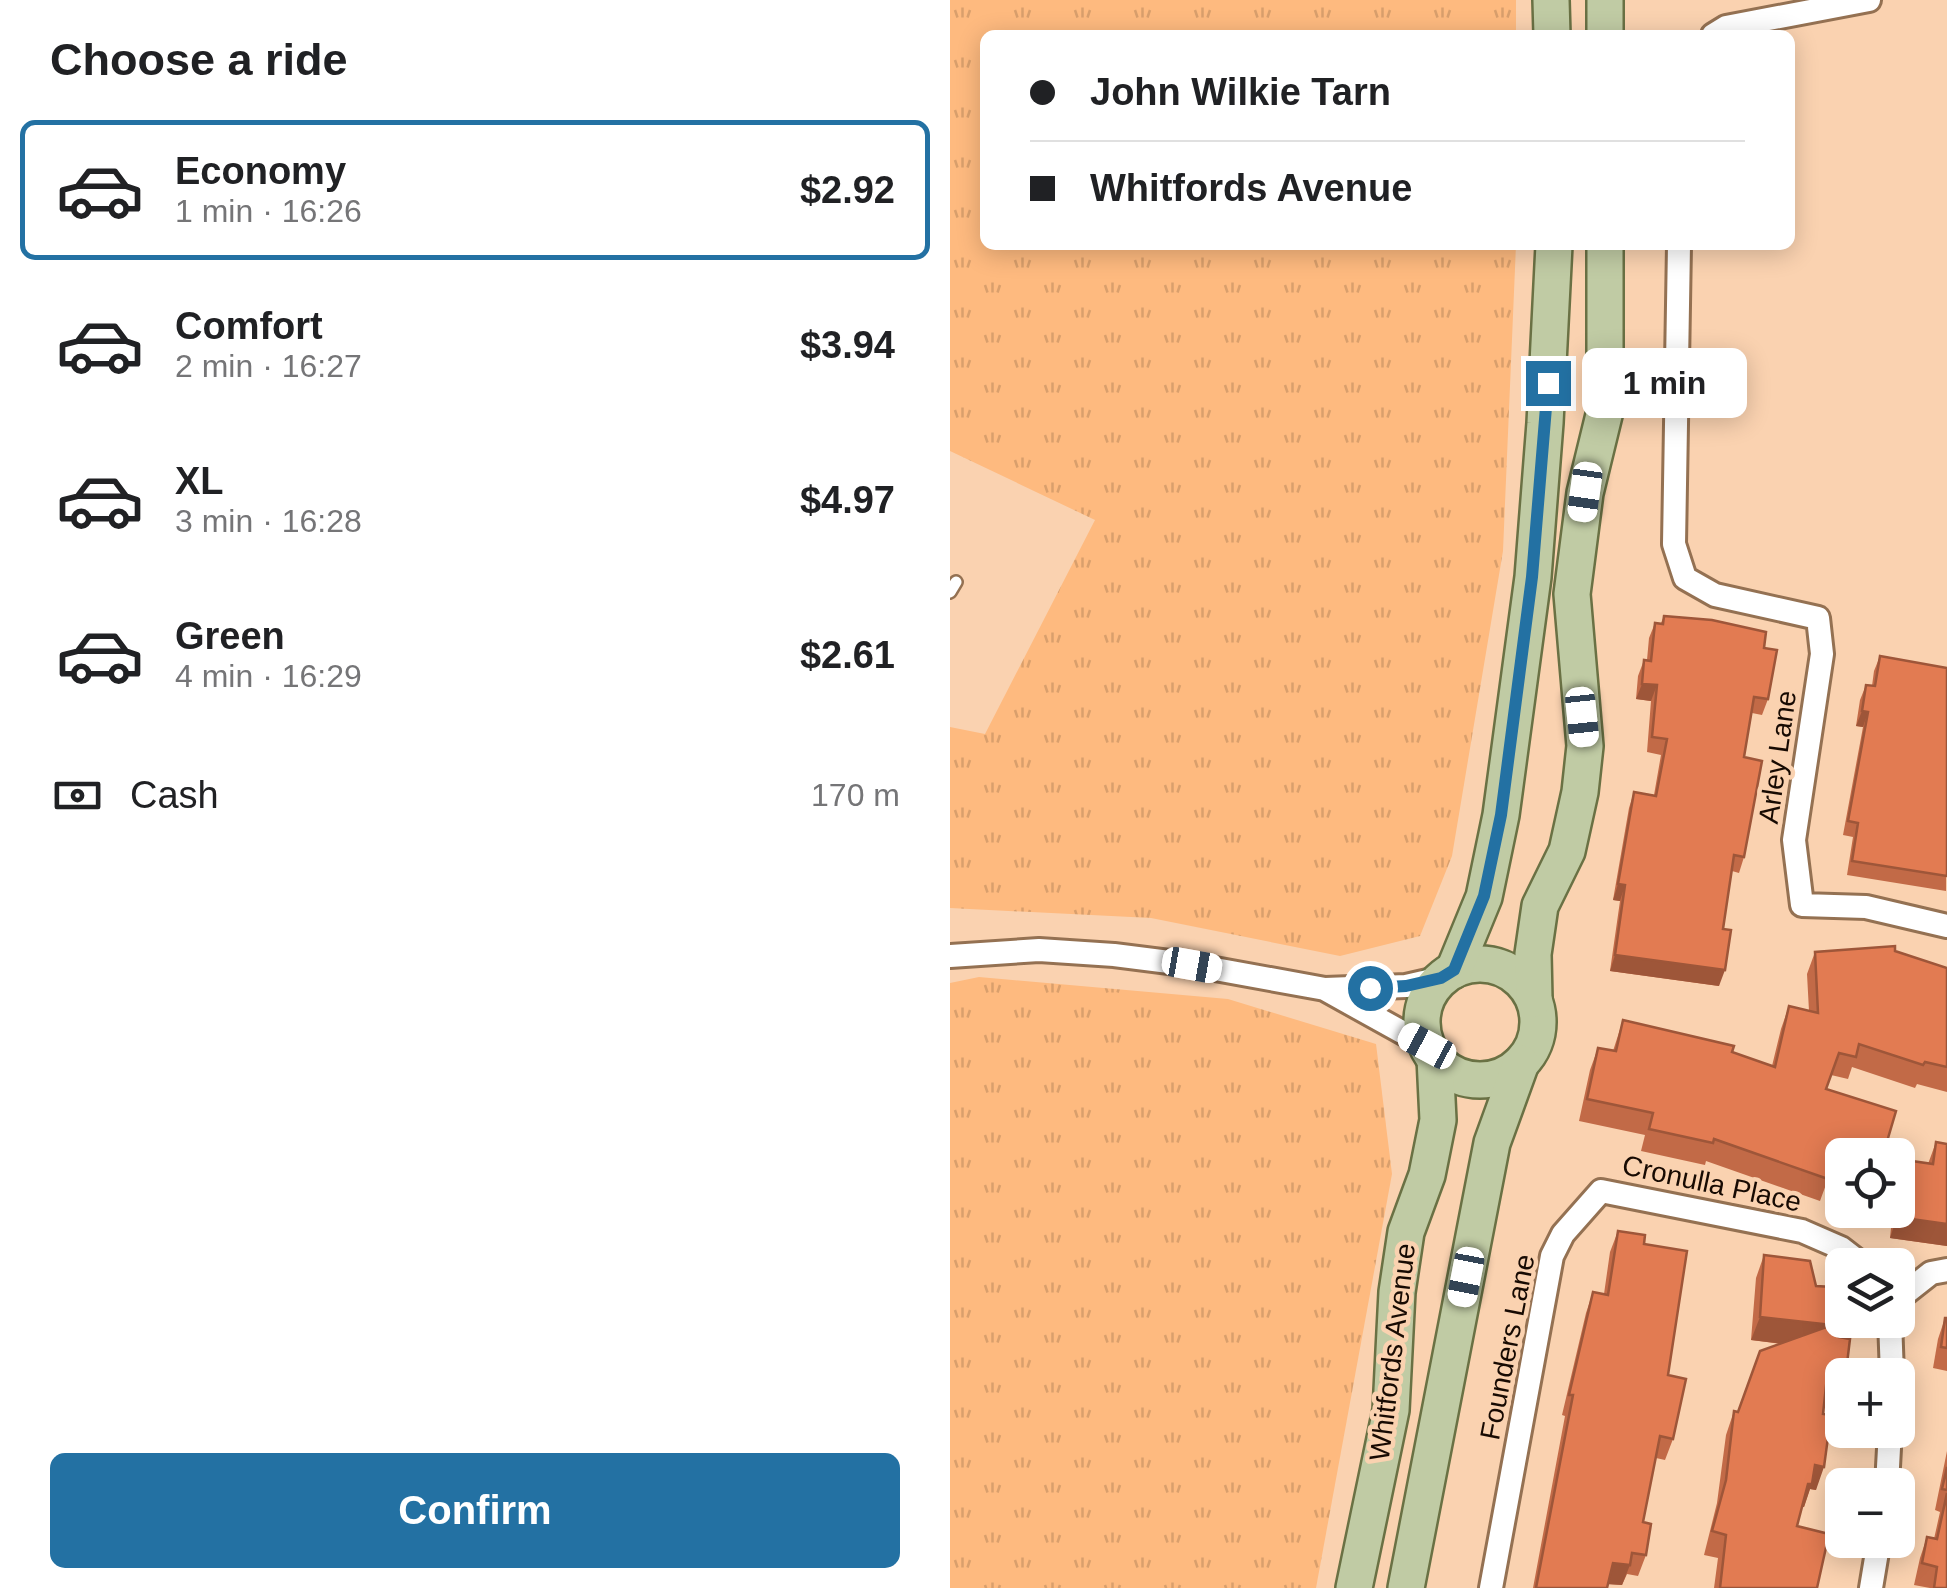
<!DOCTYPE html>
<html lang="en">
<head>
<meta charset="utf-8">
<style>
  :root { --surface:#fff; --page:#f2f2f2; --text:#202124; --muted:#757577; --line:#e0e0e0; --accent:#2371a3 }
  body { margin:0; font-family:Arial,sans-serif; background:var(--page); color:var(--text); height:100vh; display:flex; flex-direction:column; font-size:38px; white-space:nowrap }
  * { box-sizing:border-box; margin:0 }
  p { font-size:32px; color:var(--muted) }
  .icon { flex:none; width:55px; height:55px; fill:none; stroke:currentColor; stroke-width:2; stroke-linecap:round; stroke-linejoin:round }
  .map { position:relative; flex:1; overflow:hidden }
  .panel { display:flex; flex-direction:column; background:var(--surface); width:950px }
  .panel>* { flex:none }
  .guide { position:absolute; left:30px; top:30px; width:815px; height:220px; border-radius:15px; box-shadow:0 5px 25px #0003; display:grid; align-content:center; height:220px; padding:0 50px; background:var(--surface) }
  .buttons { position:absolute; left:875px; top:1138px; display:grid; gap:20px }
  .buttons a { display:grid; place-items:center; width:90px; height:90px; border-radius:15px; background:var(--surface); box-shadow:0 5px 25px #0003; font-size:50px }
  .end { position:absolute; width:45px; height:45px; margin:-22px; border:12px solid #2371a3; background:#fff; box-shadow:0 0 0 5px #fff }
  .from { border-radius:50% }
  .bubble { position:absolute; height:70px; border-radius:15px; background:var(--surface); box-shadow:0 5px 25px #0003; font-size:32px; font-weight:700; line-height:70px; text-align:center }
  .car { position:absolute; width:30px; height:60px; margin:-30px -15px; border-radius:12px; box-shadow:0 0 8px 2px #0007; background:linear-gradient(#fff 24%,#345 0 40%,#fff 0 76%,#345 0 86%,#fff 0) }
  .guide b { display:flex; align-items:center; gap:35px; height:95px; font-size:38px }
  .guide b+b { border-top:2px solid var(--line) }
  .guide i { width:25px; height:25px; background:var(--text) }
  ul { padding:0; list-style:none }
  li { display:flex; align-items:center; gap:30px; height:140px; margin:0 20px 15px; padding:0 30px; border:5px solid transparent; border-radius:15px }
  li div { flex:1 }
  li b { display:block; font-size:38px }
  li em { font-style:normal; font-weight:700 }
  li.active { border-color:var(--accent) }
  li>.icon { width:90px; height:90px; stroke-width:1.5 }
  h2 { padding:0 50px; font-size:45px; line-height:120px }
  .pay { display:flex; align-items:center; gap:25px; height:110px; padding:0 50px; font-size:38px }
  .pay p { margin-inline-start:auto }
  .button { display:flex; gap:20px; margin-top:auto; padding:20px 50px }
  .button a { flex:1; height:115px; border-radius:15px; background:var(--accent); color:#fff; font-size:40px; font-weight:700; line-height:115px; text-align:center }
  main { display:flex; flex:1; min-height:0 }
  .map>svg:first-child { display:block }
</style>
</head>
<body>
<main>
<section class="panel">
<h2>Choose a ride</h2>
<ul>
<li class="active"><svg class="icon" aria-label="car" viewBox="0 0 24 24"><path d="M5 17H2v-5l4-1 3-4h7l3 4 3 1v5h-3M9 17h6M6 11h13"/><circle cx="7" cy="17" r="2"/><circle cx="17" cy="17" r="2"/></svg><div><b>Economy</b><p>1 min · 16:26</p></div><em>$2.92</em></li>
<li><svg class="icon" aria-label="car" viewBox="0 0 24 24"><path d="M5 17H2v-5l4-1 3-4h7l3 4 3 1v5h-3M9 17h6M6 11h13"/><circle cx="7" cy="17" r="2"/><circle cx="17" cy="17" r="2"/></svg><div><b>Comfort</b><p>2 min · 16:27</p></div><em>$3.94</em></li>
<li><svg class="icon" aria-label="car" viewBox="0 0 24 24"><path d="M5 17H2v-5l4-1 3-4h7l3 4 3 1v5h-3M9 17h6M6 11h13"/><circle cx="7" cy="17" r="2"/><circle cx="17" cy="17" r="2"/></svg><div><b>XL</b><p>3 min · 16:28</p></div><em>$4.97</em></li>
<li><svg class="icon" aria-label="car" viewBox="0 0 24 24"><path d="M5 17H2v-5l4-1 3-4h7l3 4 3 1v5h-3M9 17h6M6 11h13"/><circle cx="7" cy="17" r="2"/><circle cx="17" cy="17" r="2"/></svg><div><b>Green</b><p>4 min · 16:29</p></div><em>$2.61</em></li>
</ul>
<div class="pay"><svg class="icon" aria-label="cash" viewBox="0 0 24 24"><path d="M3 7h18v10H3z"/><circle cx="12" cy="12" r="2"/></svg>Cash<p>170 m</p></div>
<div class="button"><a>Confirm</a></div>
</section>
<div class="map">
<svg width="997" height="1588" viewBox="0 0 997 1588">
  <defs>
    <pattern id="grass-tufts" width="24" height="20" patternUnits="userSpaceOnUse" patternTransform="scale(2.5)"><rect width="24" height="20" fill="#feba7f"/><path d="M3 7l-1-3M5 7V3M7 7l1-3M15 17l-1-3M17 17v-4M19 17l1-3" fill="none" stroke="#d99f6c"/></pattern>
  </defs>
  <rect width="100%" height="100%" fill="#fad2b0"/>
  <!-- grass -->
  <g fill="url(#grass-tufts)">
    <path d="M0 0H566V35H35V245H566L553 551 502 856 470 936 390 956 201 918 0 908V727L35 734 145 520 0 451Z"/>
    <path d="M29 977 278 999 426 1044 442 1174 366 1588H0V983Z"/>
  </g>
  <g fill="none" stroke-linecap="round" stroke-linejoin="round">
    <defs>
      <path id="lane" d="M0 592 6 582"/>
      <g id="street">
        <path d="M763 35 776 27 919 0"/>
        <path d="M729 245 724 544 735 578 765 595 868 618 872 654 844 840 852 905 916 907 997 926"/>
        <path d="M0 956 89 950 164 955 243 965 375 989 456 986 491 978"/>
        <path d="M378 991 477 1046"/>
        <path d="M948 1299 981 1273 997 1270"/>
        <path d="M940 1320 942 1375"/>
        <path d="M937 1485 940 1430"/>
        <path d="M541 1588 602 1256 613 1234 651 1191 852 1231 891 1248 913 1265"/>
        <path d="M921 1588 929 1540"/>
      </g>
      <g id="primary">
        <path d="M601 0 602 35"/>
        <path d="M655 0V35"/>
        <circle cx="530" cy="1022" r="58"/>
        <path d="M504 970 534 897 551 815 583 577 595 423 604 245"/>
        <path d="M584 999 583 954 590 906 617 851 630 792 635 746 622 594 635 493 655 411V245"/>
        <path d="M404 1588 441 1410 447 1292 456 1232 477 1175 488 1120 485 1058"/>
        <path d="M456 1588 542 1143 571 1063"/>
      </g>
    </defs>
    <!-- lane casing -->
    <use href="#lane" stroke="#947152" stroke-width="16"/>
    <!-- street casing -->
    <use href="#street" stroke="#947152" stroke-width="28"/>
    <!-- primary casing -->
    <use href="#primary" stroke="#6a7144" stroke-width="40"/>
    <!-- lane -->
    <use href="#lane" stroke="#fff" stroke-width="11"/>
    <!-- street -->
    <use href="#street" stroke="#fff" stroke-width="22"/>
    <!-- primary -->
    <use href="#primary" stroke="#c0cba4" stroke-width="35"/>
  </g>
  <!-- wall -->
  <g fill="#c26a47">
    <path d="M714 616 814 648 818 699 812 715 802 713 794 757V857L789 873 782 871 773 929 769 986 660 971 670 901 663 900 679 808 684 792 704 795 711 755 697 752 701 701 686 699 688 676 694 660H697L699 638 705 623H711Z"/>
    <path d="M930 656 997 668 996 891 897 875 903 837 893 835 913 727 906 726 910 700 916 685 922 686 924 671Z"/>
    <path d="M945 951 997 968V1092L967 1084 965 1088 902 1067 898 1079 881 1075 876 1089 892 1155V1183L878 1179 870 1201 756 1161 755 1165 691 1151 695 1135 629 1121 640 1070 648 1048 663 1051 673 1020 782 1052 822 1066 831 1029 839 1006 859 1011 857 974 865 952Z"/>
    <path d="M986 1142 997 1144V1246L940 1238 941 1228 927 1226 929 1210H948V1159L978 1164Z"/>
    <path d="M668 1231 694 1244 718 1375 723 1439 715 1460 706 1458 693 1522 696 1555 688 1576 677 1574 672 1585 658 1584 657 1588H583L615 1416 612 1415 636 1313 643 1292 654 1294 660 1252Z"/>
    <path d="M814 1255 866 1286 889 1337 895 1375 887 1396 875 1399 866 1490 860 1489 854 1507H852L847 1526 867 1588H764L768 1558 754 1555 767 1503 776 1435 784 1411 788 1412 831 1344 801 1340 806 1278Z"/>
    <path d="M995 1318H997V1371L983 1368 988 1339Z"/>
    <path d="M997 1451V1588H980L964 1585 970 1558 977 1537 984 1539 990 1512 985 1510Z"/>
  </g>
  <!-- shaded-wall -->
  <g fill="#9e5639">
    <path d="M692 684 707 685 701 701 686 699Z"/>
    <path d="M912 711 918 712 913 727 906 726Z"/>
    <path d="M668 884 675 885 670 901 663 900Z"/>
    <path d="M665 955 775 970 769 986 660 971Z"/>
    <path d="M947 1217 997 1224V1246L940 1238Z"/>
    <path d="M810 1317 882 1325 874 1349 801 1340Z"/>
    <path d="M896 1372 895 1375H892V1381L887 1396 869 1400 877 1377Z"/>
    <path d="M865 1465 874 1467 866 1490 860 1489 854 1507H849Z"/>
    <path d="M663 1563 680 1565 672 1585 656 1584Z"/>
  </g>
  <!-- building -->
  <g fill="#e27b52" stroke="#9e5639" stroke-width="2.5">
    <path d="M714 616 762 620 816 632 814 648 827 650 818 699 804 697 794 757 812 761 794 857 784 855 773 929 781 930 775 970 665 955 675 885 668 884 684 792 706 796 717 739 702 737 707 685 692 684 694 660 701 661 705 623 713 624Z"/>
    <path d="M930 656 997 668V876L902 861 908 823 898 821 918 712 912 711 916 685 925 686Z"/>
    <path d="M945 946V951L997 968V1067L975 1062 973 1065 909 1044 906 1057 889 1053 876 1089 946 1111 933 1155H892V1158L884 1156 878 1179 764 1139 763 1143 699 1129 703 1113 637 1099 648 1048 666 1051 673 1020 784 1046 782 1052 825 1067 839 1006 868 1013 865 952Z"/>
    <path d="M986 1142 997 1144V1224L947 1217 949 1207H948V1159L983 1164Z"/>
    <path d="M668 1231 695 1235 694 1244 737 1251 718 1375 736 1379 723 1439 710 1436 693 1522 701 1524 696 1555 682 1553 680 1565 663 1563 657 1588H586L623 1395H619L643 1292 658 1295Z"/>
    <path d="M814 1255 860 1261 866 1286 883 1287 893 1327 889 1337 900 1339 896 1372 877 1377 873 1414 881 1415 874 1467 865 1465 862 1484H858L847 1526 879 1534 867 1588H770L776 1535 762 1531 776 1480 784 1411 788 1412 810 1351 882 1325 810 1317Z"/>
    <path d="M995 1318H997V1348L991 1347Z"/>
    <path d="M997 1467V1490L992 1489Z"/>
    <path d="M997 1493V1588H984L987 1567 972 1563 977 1537 987 1539Z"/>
  </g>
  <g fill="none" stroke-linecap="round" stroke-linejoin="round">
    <!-- route -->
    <path stroke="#2371a3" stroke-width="12" d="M420 988 456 986 491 978 504 970 534 896 551 815 582 577 598 383"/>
  </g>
  <g text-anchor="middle" stroke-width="9" stroke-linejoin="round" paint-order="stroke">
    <!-- street labels -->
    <g font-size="28" fill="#170a02" stroke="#fad2b0">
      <text transform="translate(827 757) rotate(-82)" y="10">Arley Lane</text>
      <text transform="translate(762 1183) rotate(12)" y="10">Cronulla Place</text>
      <text transform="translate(557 1347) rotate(-79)" y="10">Founders Lane</text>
      <text transform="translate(442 1352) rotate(-83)" y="10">Whitfords Avenue</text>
    </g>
  </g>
</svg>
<div class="buttons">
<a><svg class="icon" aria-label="locate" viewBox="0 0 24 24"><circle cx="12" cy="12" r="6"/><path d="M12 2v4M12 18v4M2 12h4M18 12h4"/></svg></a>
<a><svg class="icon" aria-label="layers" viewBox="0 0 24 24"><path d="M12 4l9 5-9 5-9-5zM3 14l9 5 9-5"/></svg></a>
<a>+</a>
<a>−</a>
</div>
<i class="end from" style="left:420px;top:988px"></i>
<i class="end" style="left:598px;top:383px"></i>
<div class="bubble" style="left:632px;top:348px;width:165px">1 min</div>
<i class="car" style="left:635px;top:492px;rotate:188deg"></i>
<i class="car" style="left:632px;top:717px;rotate:174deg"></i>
<i class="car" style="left:242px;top:965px;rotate:100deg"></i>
<i class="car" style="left:477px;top:1046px;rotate:298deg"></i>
<i class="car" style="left:516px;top:1277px;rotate:191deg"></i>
<div class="guide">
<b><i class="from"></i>John Wilkie Tarn</b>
<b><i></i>Whitfords Avenue</b>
</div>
</div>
</main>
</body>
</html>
